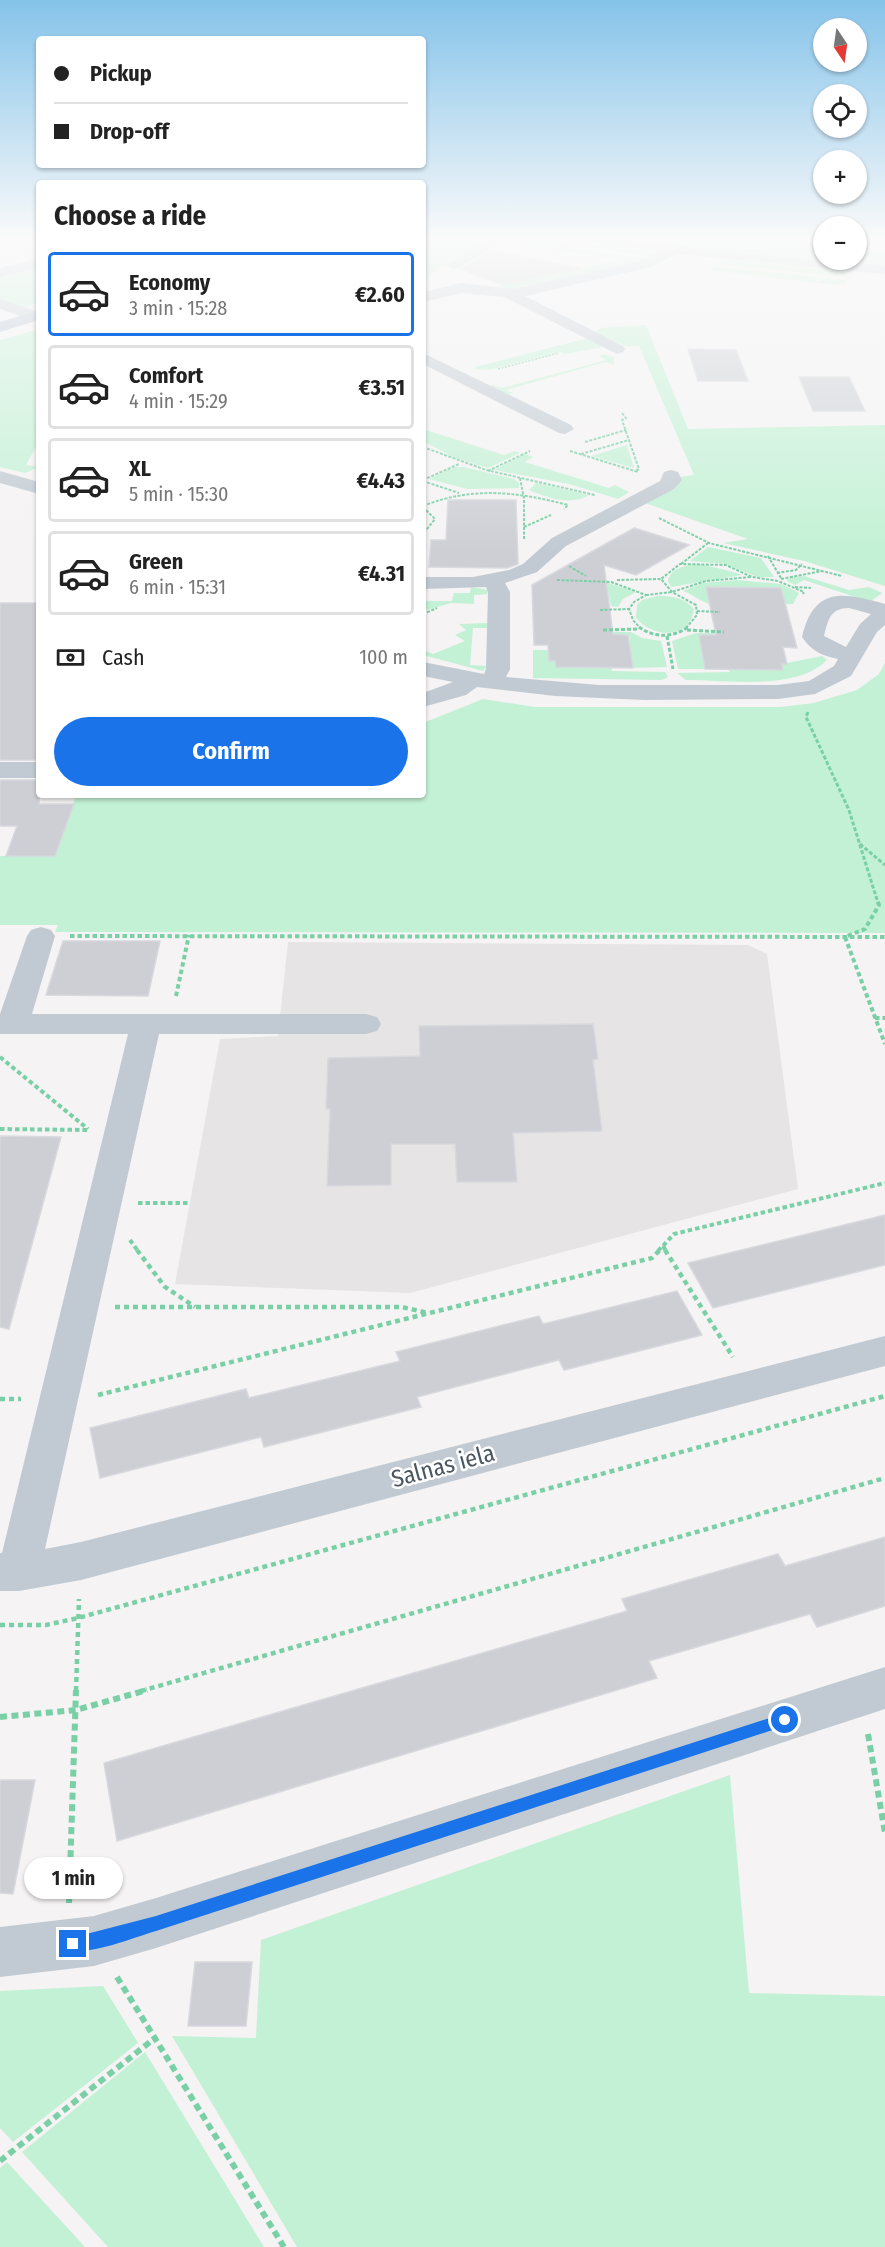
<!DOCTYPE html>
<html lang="en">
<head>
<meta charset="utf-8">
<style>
  :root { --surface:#fff; --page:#f2f2f2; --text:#222; --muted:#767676; --line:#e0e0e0; --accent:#1a73e8 }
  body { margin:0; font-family:"Fira Sans Condensed",sans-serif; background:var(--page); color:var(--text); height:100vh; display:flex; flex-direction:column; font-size:22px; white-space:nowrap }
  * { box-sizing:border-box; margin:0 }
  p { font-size:20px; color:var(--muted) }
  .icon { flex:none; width:33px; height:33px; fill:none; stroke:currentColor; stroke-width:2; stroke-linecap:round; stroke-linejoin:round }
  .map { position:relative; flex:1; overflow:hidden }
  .drawer { position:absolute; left:36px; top:180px; width:390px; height:618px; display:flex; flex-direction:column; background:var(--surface); border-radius:6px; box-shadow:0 2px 4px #0004 }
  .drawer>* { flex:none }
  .banner { position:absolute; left:36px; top:36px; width:390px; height:132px; border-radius:6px; box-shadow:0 2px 4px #0004; display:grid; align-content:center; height:132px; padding:0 18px; background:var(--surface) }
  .needle { width:39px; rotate:167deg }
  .tools { position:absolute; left:813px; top:18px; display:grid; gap:12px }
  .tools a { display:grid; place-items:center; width:54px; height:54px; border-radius:50%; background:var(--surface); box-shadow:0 2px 4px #0004; font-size:30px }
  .end { position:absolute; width:27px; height:27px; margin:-14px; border:8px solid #1a73e8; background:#fff; box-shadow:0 0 0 3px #fff }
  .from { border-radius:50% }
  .bubble { position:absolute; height:42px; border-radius:21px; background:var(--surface); box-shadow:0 2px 4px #0004; font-size:20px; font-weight:700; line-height:42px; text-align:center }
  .banner b { display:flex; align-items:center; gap:21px; height:57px; font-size:22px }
  .banner b+b { border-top:2px solid var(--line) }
  .banner i { width:15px; height:15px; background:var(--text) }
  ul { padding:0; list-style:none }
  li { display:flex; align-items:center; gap:18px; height:84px; margin:0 12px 9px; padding:0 6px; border:3px solid var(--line); border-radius:6px }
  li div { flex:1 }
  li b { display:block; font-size:22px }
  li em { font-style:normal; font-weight:700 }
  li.selected { border-color:var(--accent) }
  li>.icon { width:54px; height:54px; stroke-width:1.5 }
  h2 { padding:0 18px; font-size:27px; line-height:72px }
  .pay { display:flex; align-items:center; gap:15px; height:66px; padding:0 18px; font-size:22px }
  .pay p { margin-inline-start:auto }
  .action { display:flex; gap:12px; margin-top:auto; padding:12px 18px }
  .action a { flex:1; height:69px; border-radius:36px; background:var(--accent); color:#fff; font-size:24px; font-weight:700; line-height:69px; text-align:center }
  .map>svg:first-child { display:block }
</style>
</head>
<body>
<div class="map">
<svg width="885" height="2247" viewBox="0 0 885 2247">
  <rect width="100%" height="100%" fill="#f5f3f3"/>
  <!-- education -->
  <path fill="#e6e4e5" d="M288 942 748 945 767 954 798 1189 410 1293 175 1284 220 1039 278 1036Z"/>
  <!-- green -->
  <g fill="#c3f1d5">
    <path d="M423 238H493L442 267 423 281Z"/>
    <path d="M517 238H575L660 253 657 257Z"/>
    <path d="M609 238H738L823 247 824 260H856L857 250 885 252V267L799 261Z"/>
    <path d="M509 240 653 259 511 291 499 286 623 259 502 243Z"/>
    <path d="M727 259 842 271 847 274 845 277 714 264Z"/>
    <path d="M39 265V303L24 307 0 299V276Z"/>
    <path d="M713 266 817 277 815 281 818 282 823 278 846 280 844 284 835 285 709 270Z"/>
    <path d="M646 325 688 429 885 425V586L804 561 723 543 748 539 645 503 680 477 694 475 639 346H625L595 332 600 328Z"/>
    <path d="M39 329V441L26 465 39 467 25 473 0 467V340Z"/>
    <path d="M584 339 595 340 603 347 565 354 559 352 489 370 475 369V367Z"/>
    <path d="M604 354 614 357V365L606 362 506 390 513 393 508 394 489 387 492 385 502 388 606 360 599 356Z"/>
    <path d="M423 429 504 455 515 451 520 453 488 468 455 458 423 441Z"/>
    <path d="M627 445 634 468 591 456Z"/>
    <path d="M525 454 533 457 525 462 609 488 615 485 629 492 618 499 569 484 494 470Z"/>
    <path d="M454 467H464L514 479 519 483V488L467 489 429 479Z"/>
    <path d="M536 483 589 495C571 506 548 498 529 490Z"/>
    <path d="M708 547 761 558 774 577H757L726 564 690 561Z"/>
    <path d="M698 564C702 564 739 573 742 575L671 587 668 581C671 567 685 566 698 564Z"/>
    <path d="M804 576 849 590 869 587 882 593 870 602 804 580 795 585 787 581 789 578Z"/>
    <path d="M576 580 602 581 636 592 623 599 618 607 611 606 607 586 532 585Z"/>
    <path d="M737 580 781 584 799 593 793 604H785L781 588 706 587 709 603 715 605C705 605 693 594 683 591L703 583Z"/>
    <path d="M471 587 488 590 487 594 474 595V604L451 603 423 611V601H452L454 593H470Z"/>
    <path d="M657 596C671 596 684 597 694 609 690 640 652 638 636 618L637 605 642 600Z"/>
    <path d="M487 623V628H473L470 665 487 666 483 671 423 655V650L433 654 465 641 455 635 466 630 459 624Z"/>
    <path d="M604 632H631L642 638 661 641 667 667 633 668 630 650 625 649 624 644 630 643 629 635 603 634Z"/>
    <path d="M696 633H716V635H699L701 644H706L702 650 705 669H678L672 641Z"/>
    <path d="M533 650H548L549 661H555L556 667 611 665 612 671 665 672 668 677 662 680 533 678Z"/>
    <path d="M822 656 827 660C797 691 727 680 686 680L677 673 730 672 727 666 783 670 782 664Z"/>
    <path d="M885 663V933L55 932 58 925H0V856H55L76 795H423V723L483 699 535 707H781L814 703 857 690 879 674Z"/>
    <path d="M730 1775 749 1993 885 1996V2247H297L172 2036 256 2038 261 1940Z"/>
    <path d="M103 1986 138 2043 13 2142 0 2128V1991Z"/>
    <path d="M145 2052 264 2247H108L22 2152Z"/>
    <path d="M7 2162 85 2247H0V2168Z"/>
  </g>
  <!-- building -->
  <g fill="#cdcfd5" stroke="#d7d9de" stroke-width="1.5">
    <path d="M491 251 581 268V269L502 285 461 269Z"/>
    <path d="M688 349 736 350 748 381H698Z"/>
    <path d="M799 377H849L865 411H813Z"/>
    <path d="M448 500H516L518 564 507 568 429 567 431 540H446Z"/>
    <path d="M634 528 689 545 636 575 604 565 613 634 628 635 633 668 556 667 555 661H549L548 645H534L532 585Z"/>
    <path d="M706 587 781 588 797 648 783 647 787 664H782L783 670 705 669 699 635H716Z"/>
    <rect x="0" y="603" width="39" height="157"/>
    <path d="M0 780H39V804H74L55 856H6L17 826H0Z"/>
    <path d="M63 941H160L148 996 46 995Z"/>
    <path d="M593 1024 598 1059 593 1060 602 1131 513 1133 517 1182H457L455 1144H391V1185L327 1186 330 1109H326L328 1058 420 1056 419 1026Z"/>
    <path d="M0 1136 61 1137 9 1329 0 1327Z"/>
    <path d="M885 1215V1265L713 1308 688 1263Z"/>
    <path d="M677 1291 702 1335 564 1370 559 1360 417 1397 421 1407 264 1447 261 1437 100 1478 90 1428 246 1389 249 1398 400 1361 396 1352 539 1316 543 1324Z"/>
    <path d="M885 1537V1606L817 1627 810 1614 649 1661 657 1678 117 1841 104 1763 627 1611 622 1599 778 1554 785 1566Z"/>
    <path d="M0 1780H35L13 1894 0 1893Z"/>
    <path d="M195 1962H252L246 2026H188Z"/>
  </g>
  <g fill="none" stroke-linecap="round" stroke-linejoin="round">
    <!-- path-far5 -->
    <g stroke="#7ad0a6" stroke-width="1.5" stroke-dasharray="2 1.5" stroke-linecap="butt">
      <path d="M856 239 867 245"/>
      <path d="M525 240 571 247"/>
      <path d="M498 369 559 353"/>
    </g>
    <!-- path-far4 -->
    <g stroke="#7ad0a6" stroke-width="2" stroke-dasharray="3 1.5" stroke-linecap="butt">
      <path d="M622 413 626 418 622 420 639 469 636 471"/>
      <path d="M585 442 626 430"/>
      <path d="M423 447 486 470 595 495"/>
      <path d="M570 451 638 472"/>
      <path d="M581 454 629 440"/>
      <path d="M488 471 530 451"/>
      <path d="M520 478 524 498V540"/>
      <path d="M423 480 459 464"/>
      <path d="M423 481 459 493"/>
      <path d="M423 506C473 486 518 492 568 505L564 509"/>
      <path d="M423 507 435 519 423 534"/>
      <path d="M659 518 709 543 842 576"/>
      <path d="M524 527 551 515"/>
      <path d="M768 556 781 578"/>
      <path d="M681 564 708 543"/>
      <path d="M569 566 586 576"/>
      <path d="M777 573 796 570 802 564"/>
      <path d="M781 579 822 571"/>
      <path d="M557 580 611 582 646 595 634 602 629 609 633 620 640 628"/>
      <path d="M617 580 661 579"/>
      <path d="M795 587 811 588"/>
      <path d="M646 595 672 592 706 581 751 577"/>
      <path d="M600 610 629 609"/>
      <path d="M697 611 720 612"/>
      <path d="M423 614 437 608"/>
      <path d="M686 628 697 615 696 605 672 592 661 579 680 564 726 565 752 577 778 581 804 592 803 594"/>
    </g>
    <!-- path-far3 -->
    <g stroke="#7ad0a6" stroke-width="3" stroke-dasharray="4 2" stroke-linecap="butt">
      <path d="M639 627C654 638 673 638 688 627"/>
      <path d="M603 630 639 629"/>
      <path d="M687 630 724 632"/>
      <path d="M667 636 673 669"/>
      <path d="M808 712 806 717 849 810 878 903"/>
      <path d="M860 844 885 865"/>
    </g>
    <!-- path-far2 -->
    <g stroke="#7ad0a6" stroke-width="4" stroke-dasharray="4.5 3" stroke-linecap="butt">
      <path d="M878 902 879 905 865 929 845 937 885 1044"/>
      <path d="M70 936 885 937"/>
      <path d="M176 996 189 935"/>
      <path d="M875 1018H885"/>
      <path d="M0 1057 88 1129"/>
      <path d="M0 1129 87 1130"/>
      <path d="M138 1203H190"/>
      <path d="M130 1240 138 1251"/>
      <path d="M663 1246 666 1251"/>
      <path d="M658 1251 674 1234 885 1183"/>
    </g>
    <!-- path-far1 -->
    <g stroke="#7ad0a6" stroke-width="4.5" stroke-dasharray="5 4" stroke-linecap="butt">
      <path d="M137 1250 165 1287 195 1307"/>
      <path d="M665 1250 733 1357"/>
      <path d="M115 1307H402L428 1313"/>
      <path d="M98 1395 652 1258 660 1250"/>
      <path d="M0 1399H21"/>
      <path d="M0 1625H46L78 1618 885 1396"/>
      <path d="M76 1691 79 1599"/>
      <path d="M141 1691 885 1478"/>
    </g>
    <!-- path -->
    <g stroke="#7ad0a6" stroke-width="6" stroke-dasharray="7 4.5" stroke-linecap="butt">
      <path d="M0 1717 76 1710 147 1690"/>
      <path d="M868 1734 885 1833"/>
      <path d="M69 1903 76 1690"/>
      <path d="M117 1977 284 2247"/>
      <path d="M0 2161 155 2038"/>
    </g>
    <!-- minor -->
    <g fill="#c1cad2" fill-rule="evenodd">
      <path d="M492 238H510L458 268 453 269 446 265Z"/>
      <path d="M585 238H625L733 253 885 266V274L677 254 651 267 525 296 623 346 625 349 623 352 617 354 504 297 462 293 423 302V292L462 283 514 289 641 261 660 251 592 242Z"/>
      <path d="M39 258V267L0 277V268Z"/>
      <path d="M0 299 39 312V320L29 319 0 309Z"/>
      <path d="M423 353 571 425 574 429 565 434 559 433 423 364Z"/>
      <path d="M671 470 678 472 682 480 674 489 566 546 537 572 505 583 510 592V669L506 677 599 685H778L809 681 834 666 838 659C823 656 811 651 802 637 814 586 843 592 885 604V625L877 632 851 676 815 694 778 699 644 700 555 696 477 687 466 695 423 707V693L453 682 423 676V662L484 674 486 669 488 592 486 587 423 589V577H473L509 570 523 564 552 538 660 481 664 472ZM849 608 871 614 860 624 846 647 824 636C828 620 830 608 849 608Z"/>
      <path d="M0 471 39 482V494L0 483Z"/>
      <rect x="0" y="762" width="39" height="16"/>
      <path d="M41 927 51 930 55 936 32 1014H366L377 1017 381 1024 377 1031 366 1034H159L45 1549 81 1542 885 1336V1366L81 1580 19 1591H0V1553H2L128 1034H0V1014L27 936 31 930Z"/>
      <path d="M885 1667V1709L156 1948 94 1966 0 1977V1927L94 1916 156 1898Z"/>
    </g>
    <!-- major -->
    <path fill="#b3c2d1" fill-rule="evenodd" d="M39 310V320L0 332V322Z"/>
  </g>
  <!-- sky -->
  <linearGradient id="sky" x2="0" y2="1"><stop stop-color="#85c3ea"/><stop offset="0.43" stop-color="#fafafa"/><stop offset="1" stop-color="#fafafa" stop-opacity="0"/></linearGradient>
  <rect width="885" height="553" fill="url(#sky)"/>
  <!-- route -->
  <path fill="#1a73e8" d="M785 1713 791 1720 785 1726 156 1931C135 1937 87 1957 67 1949L65 1944 67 1939 156 1916Z"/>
  <g text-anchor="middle" stroke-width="5" stroke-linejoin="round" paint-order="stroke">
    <!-- near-street labels -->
    <g font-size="24" fill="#4a5661" stroke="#fff">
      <text transform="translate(443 1466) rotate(-15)" y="8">Salnas iela</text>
    </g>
  </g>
</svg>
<div class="tools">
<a><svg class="needle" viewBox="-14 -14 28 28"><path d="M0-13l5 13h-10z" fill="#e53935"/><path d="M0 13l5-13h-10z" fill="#767676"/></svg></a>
<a><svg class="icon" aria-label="locate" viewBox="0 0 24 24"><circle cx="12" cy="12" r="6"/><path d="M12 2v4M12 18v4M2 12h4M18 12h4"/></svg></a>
<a>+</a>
<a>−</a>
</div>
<i class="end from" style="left:785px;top:1720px"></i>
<i class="end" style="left:73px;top:1944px"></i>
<div class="bubble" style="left:24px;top:1857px;width:99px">1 min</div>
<div class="banner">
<b><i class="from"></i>Pickup</b>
<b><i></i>Drop-off</b>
</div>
<section class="drawer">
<h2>Choose a ride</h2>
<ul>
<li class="selected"><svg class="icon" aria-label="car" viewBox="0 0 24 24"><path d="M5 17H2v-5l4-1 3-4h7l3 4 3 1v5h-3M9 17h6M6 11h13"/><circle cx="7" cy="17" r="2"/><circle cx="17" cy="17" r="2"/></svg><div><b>Economy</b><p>3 min · 15:28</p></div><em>€2.60</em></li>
<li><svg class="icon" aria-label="car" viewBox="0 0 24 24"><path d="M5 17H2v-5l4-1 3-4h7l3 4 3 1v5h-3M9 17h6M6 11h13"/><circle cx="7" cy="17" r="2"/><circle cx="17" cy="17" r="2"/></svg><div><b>Comfort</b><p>4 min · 15:29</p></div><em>€3.51</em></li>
<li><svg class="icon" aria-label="car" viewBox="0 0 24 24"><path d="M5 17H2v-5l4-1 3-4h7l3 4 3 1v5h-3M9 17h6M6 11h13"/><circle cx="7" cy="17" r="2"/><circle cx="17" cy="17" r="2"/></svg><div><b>XL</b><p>5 min · 15:30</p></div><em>€4.43</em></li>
<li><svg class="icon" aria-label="car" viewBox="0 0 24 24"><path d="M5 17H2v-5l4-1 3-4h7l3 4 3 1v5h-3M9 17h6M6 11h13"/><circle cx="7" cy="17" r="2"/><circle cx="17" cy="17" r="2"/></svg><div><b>Green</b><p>6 min · 15:31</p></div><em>€4.31</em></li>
</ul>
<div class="pay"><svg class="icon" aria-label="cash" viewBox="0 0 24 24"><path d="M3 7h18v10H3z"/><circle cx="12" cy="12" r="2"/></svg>Cash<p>100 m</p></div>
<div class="action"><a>Confirm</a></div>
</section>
</div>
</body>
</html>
